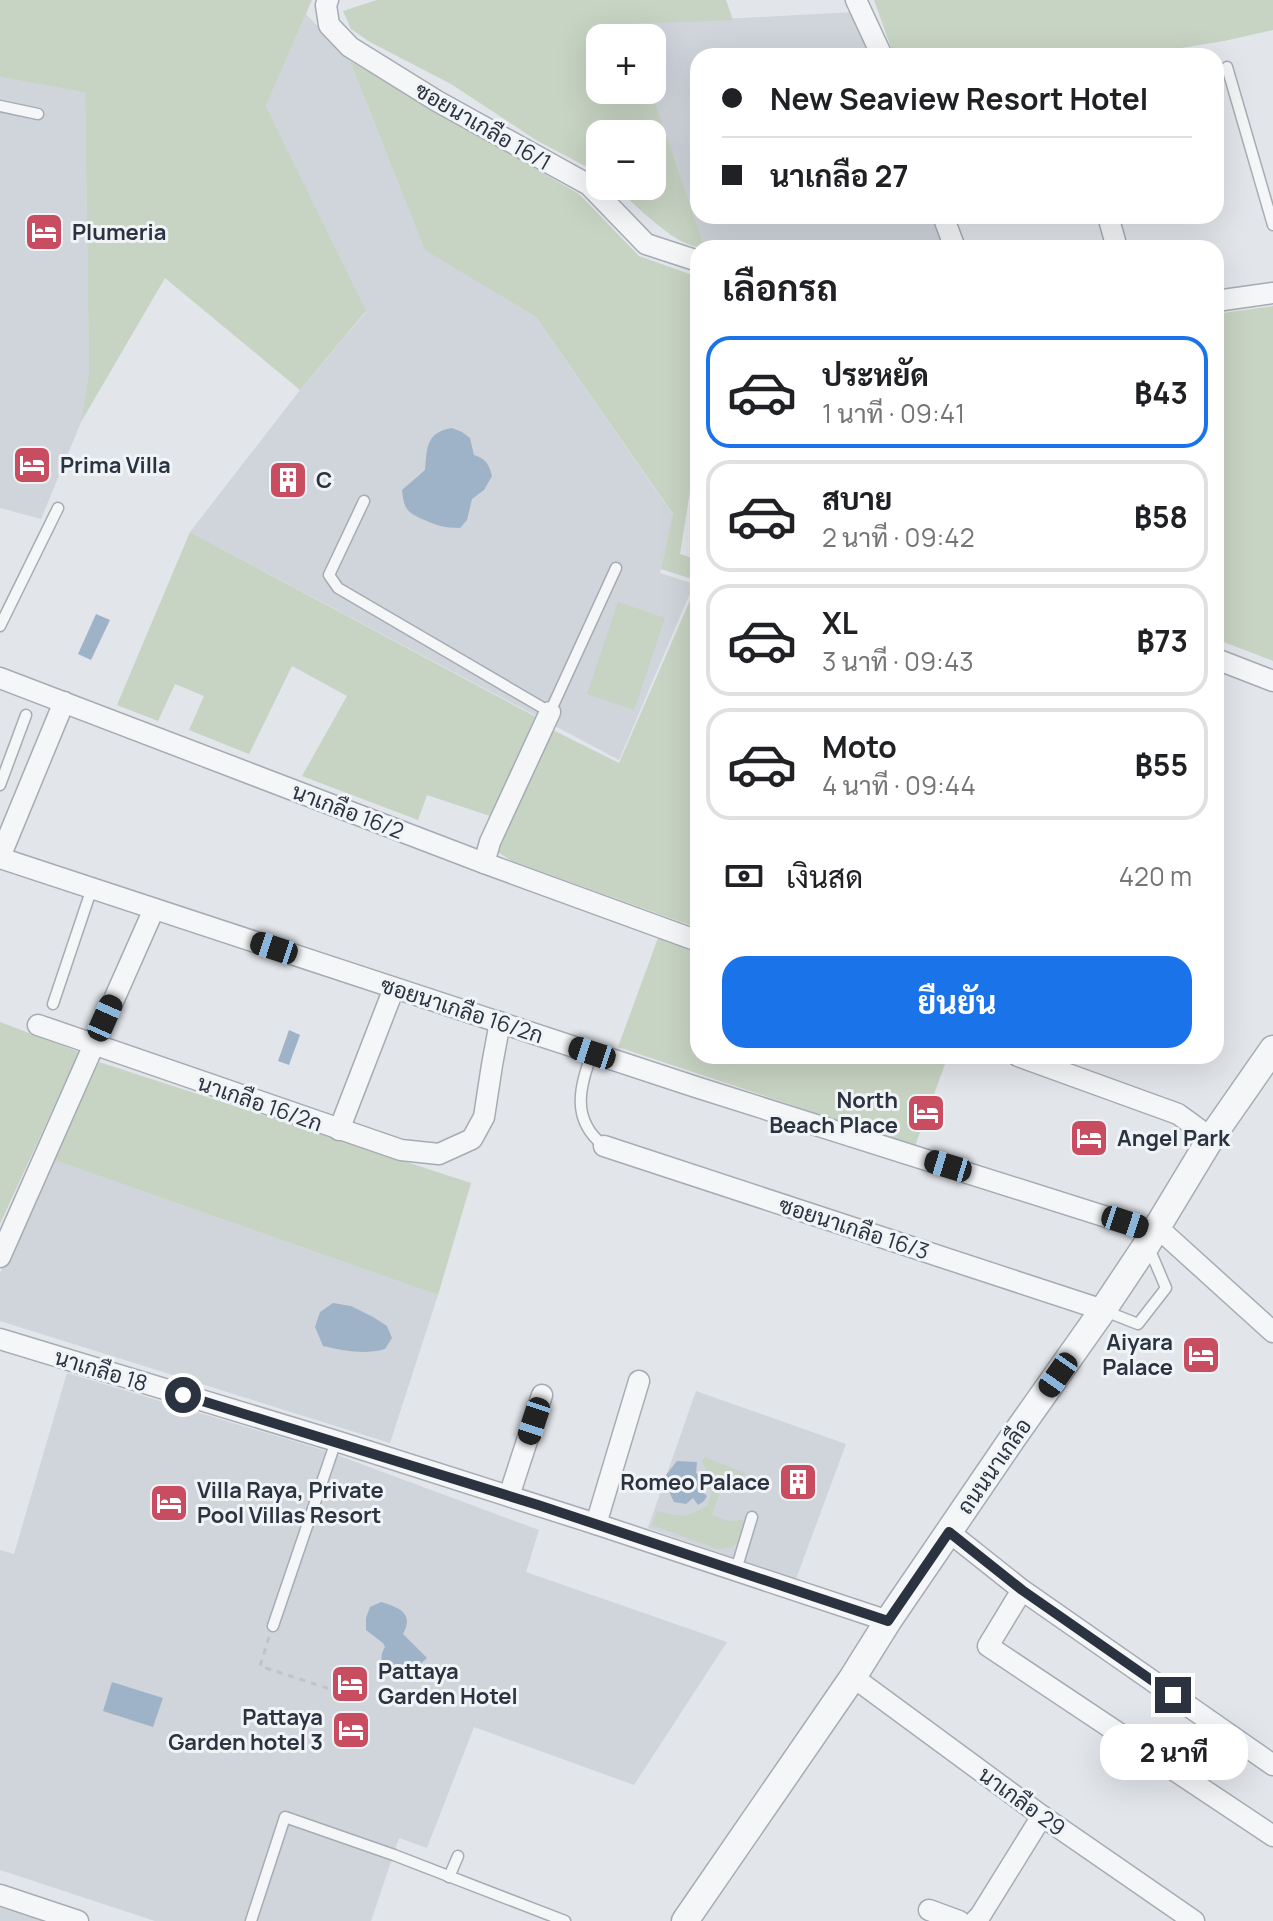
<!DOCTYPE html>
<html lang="th">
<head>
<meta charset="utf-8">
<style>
  :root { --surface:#fff; --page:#f2f2f2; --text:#202124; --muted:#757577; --line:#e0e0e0; --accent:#1a73e8 }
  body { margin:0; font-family:Manrope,Sarabun,sans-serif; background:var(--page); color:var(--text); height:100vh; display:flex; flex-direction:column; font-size:30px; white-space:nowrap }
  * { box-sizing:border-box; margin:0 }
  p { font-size:26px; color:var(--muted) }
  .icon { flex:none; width:44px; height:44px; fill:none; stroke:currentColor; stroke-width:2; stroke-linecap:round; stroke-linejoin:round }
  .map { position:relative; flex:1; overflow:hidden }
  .side { position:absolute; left:690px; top:240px; width:534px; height:824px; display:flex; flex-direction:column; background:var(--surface); border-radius:24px; box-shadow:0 8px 32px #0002 }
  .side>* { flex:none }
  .guide { position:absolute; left:690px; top:48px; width:534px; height:176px; border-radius:24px; box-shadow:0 8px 32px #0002; display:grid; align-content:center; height:176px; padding:0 32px; background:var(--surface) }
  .tools { position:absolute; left:586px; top:24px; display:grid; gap:16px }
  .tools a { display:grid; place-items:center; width:80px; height:80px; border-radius:16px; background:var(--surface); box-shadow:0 8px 32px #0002; font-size:40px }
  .end { position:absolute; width:36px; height:36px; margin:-18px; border:10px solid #2b3341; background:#fff; box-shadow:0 0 0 4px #fff }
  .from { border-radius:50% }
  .bubble { position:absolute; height:56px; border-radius:24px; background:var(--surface); box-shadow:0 8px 32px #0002; font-size:26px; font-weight:700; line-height:56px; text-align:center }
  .car { position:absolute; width:24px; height:48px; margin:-24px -12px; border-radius:10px; box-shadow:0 0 6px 2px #0007; background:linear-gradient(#222 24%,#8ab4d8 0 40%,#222 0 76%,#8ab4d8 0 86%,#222 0) }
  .guide b { display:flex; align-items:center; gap:28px; height:76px; font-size:30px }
  .guide b+b { border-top:2px solid var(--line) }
  .guide i { width:20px; height:20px; background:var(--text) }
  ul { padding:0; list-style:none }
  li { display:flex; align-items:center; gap:24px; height:112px; margin:0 16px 12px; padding:0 16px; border:4px solid var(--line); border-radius:24px }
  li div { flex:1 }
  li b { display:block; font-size:30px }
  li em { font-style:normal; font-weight:700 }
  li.active { border-color:var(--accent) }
  li>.icon { width:72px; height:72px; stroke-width:1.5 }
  h2 { padding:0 32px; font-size:36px; line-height:96px }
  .pay { display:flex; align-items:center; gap:20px; height:88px; padding:0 32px; font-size:30px }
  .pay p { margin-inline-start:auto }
  .cta { display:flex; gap:16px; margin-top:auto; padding:16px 32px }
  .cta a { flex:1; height:92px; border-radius:24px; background:var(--accent); color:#fff; font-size:32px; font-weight:700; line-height:92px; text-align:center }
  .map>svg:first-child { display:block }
</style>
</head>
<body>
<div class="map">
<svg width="1273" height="1921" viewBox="0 0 1273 1921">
  <rect width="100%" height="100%" fill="#e2e5ea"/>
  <!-- built -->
  <g fill="#d0d4db">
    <path d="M854 12 871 56H698V216H935L948 248H705L651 90 652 38H634L629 24Z"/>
    <path d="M306 14 350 61 425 249 536 317 673 515 660 573 694 584 619 760 190 532 300 390 366 312 266 106Z"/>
    <path d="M0 77 85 91 89 373 81 422 41 519 0 508Z"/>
    <path d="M54 1160 438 1295 390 1443 0 1321V1273Z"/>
    <path d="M67 1373 326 1451 539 1530 526 1572 727 1642 634 1785 474 1727 427 1848 399 1838 371 1921H155L0 1870V1550L14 1554Z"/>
    <path d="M696 1391 846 1444 796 1579 648 1528Z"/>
    <path d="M0 1904 51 1921H0Z"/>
  </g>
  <!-- green -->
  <g fill="#c7d3c3">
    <path d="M0 0H312L266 106 366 311 300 390 165 278 81 422 89 373 85 92 0 77Z"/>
    <path d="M377 0H726L733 20 630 24 634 38H600V90H651L705 248C675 248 638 206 614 186H652V134H600V174L536 140 451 84 370 42 351 29 343 11Z"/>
    <path d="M874 0H1273V30L1224 41 1133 56H894Z"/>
    <path d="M350 61 579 194 639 256 698 277V441L680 554 698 560V581L661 569 673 514 536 317 425 250Z"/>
    <path d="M1273 306V661L1216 639V314Z"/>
    <path d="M190 532 540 719 496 818 427 795 418 820 302 776 347 696 292 666 249 754 189 730 204 696 175 684 158 721 117 705Z"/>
    <path d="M698 582V928L512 861 496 851 553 730 619 763Z"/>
    <path d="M618 602 665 618 634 710 587 694Z"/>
    <path d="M658 938 698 952V1056H948L915 1146 618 1047Z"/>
    <path d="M0 1022 79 1052 0 1224Z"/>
    <path d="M99 1062 471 1183 438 1295 54 1160Z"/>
    <path d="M704 1457 745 1473 740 1492 722 1485 712 1515 728 1521 743 1520 747 1527 740 1541 731 1547 718 1549 652 1525 657 1511C685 1517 680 1519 707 1506L712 1492 705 1482 708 1474 702 1461Z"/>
  </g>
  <!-- water -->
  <g fill="#9fb3c8">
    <path d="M452 428 462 432 470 438 474 455C486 459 489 464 492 476L484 490 472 499 467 520 460 528C443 528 436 525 422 519 406 512 404 508 402 490L425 470C427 448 426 432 452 428Z"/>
    <path d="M96 614 110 620 91 660 78 654Z"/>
    <path d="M289 1030 300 1035 289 1065 278 1061Z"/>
    <path d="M333 1303 351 1306 373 1317 387 1326 392 1338 385 1349C365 1355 344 1351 323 1346L315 1327 320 1312Z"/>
    <path d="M677 1461 697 1462 696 1473 704 1479 699 1483 697 1488 707 1496 704 1501 698 1505 693 1498 686 1504 674 1502C670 1494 668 1489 669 1481L666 1475Z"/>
    <path d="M381 1602C398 1607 415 1613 403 1634L427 1658C416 1670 399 1674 384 1669 381 1660 380 1655 385 1647L383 1643 366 1630V1618L370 1607Z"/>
    <path d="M112 1682 163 1698 153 1727 103 1711Z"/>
  </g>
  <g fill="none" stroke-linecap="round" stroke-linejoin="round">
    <defs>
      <g id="service">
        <path d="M1227 67 1273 225"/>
        <path d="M0 106 38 114"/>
        <path d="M364 501 329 575 338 588 550 712 616 568"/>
        <path d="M0 626 58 508"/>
        <path d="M0 785 26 715"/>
        <path d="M53 1004 92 888"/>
        <path d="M592 1053C580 1087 570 1119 604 1146"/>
        <path d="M1105 1311 1138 1324 1166 1288 1149 1248"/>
        <path d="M736 1570 752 1517"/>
        <path d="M273 1626 336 1441"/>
        <path d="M449 1877 458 1856"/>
        <path d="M251 1921 285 1817 394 1855 565 1921"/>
      </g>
      <g id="minor">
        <path d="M328 0 326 5 329 25 350 47 437 101 589 185 646 244 698 261"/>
        <path d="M856 0 882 56"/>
        <path d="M943 216 955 248"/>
        <path d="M1108 216 1117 248"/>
        <path d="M1216 301 1273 293"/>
        <path d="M1216 659 1273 681"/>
        <path d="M0 678 484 863 698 941"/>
        <path d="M0 857 64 702"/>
        <path d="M0 858 696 1087 1154 1232"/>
        <path d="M484 863 490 842 550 712"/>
        <path d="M38 1025 401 1150 439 1154 472 1139 484 1117 492 1065 500 1022"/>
        <path d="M1018 1056 1178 1114 1211 1138"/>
        <path d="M339 1130 394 988"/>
        <path d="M604 1146 1103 1310"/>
        <path d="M1157 1227 1273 1332"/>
        <path d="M0 1257 154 909"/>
        <path d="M0 1339 336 1441 596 1524 888 1621"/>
        <path d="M509 1496 542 1395"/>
        <path d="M596 1524 639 1381"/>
        <path d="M949 1532 1022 1590 1273 1765"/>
        <path d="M1022 1590 988 1646 1273 1836"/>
        <path d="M853 1677 1042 1816 1194 1921"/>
        <path d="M0 1895 78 1921"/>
        <path d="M929 1910 959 1921"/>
        <path d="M975 1921 980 1916 1042 1816"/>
      </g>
      <path id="tertiary" d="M685 1921 853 1677 888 1621 1012 1439 1103 1310 1147 1244 1211 1138 1273 1049"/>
    </defs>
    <!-- service casing -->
    <use href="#service" stroke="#a7acb4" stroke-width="13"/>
    <!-- minor casing -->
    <use href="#minor" stroke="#a7acb4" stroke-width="23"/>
    <!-- tertiary casing -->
    <use href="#tertiary" stroke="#a7acb4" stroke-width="29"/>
    <!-- path -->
    <path stroke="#c0c3c8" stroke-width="3" stroke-dasharray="6 6" stroke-linecap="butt" d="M269 1637 260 1666 360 1699"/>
    <!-- service -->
    <use href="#service" stroke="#f4f6f8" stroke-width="10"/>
    <!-- minor -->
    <use href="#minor" stroke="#f4f6f8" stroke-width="20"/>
    <!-- tertiary -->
    <use href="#tertiary" stroke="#f4f6f8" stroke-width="26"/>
  </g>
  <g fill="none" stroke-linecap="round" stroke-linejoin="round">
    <!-- route -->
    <path stroke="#2b3341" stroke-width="10" d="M183 1395 538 1505 888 1621 949 1532 1022 1590 1173 1695"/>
  </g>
  <!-- icons -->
  <defs>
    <symbol id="hotel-square" viewBox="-11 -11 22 22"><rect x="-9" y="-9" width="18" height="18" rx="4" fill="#c84d61" stroke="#f1f4f7"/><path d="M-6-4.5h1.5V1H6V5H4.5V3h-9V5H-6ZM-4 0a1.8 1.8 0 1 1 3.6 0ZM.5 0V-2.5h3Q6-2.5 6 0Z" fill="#fff"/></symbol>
    <symbol id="building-square" viewBox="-11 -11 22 22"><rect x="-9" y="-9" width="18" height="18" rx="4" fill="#c84d61" stroke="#f1f4f7"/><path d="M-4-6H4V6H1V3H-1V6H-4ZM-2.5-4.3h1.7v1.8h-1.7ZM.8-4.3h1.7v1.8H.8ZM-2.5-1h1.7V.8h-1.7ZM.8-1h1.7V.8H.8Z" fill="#fff"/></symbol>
  </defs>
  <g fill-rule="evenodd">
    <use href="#hotel-square" x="22" y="210" width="44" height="44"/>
    <use href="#hotel-square" x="10" y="443" width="44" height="44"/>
    <use href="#building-square" x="266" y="458" width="44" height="44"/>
    <use href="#hotel-square" x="904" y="1091" width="44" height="44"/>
    <use href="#hotel-square" x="1067" y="1116" width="44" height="44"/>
    <use href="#hotel-square" x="1179" y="1333" width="44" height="44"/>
    <use href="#building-square" x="776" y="1460" width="44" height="44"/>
    <use href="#hotel-square" x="147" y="1481" width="44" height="44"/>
    <use href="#hotel-square" x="328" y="1662" width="44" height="44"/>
    <use href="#hotel-square" x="329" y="1708" width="44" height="44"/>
  </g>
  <g text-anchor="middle" stroke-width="6" stroke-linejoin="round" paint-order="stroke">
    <!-- street labels -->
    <g font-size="22" fill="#2b3341" stroke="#f1f4f7">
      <text transform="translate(483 126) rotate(30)" y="8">ซอยนาเกลือ 16/1</text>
      <text transform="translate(348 811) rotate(21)" y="8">นาเกลือ 16/2</text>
      <text transform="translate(462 1010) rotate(18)" y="8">ซอยนาเกลือ 16/2ก</text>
      <text transform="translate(260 1103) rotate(19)" y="8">นาเกลือ 16/2ก</text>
      <text transform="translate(854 1228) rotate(18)" y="8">ซอยนาเกลือ 16/3</text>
      <text transform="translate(101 1370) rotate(17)" y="8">นาเกลือ 18</text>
      <text transform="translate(994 1466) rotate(-55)" y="8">ถนนนาเกลือ</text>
      <text transform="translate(1022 1801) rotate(36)" y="8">นาเกลือ 29</text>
    </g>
    <!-- poi labels -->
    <g font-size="22" font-weight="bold" fill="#2b3341" stroke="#f1f4f7" text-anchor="start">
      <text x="72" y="240">Plumeria</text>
      <text x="60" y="473">Prima Villa</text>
      <text x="316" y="488">C</text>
      <text x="898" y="1108" text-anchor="end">North<tspan x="898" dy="25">Beach Place</tspan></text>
      <text x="1117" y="1146">Angel Park</text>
      <text x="1173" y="1350" text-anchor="end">Aiyara<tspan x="1173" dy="25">Palace</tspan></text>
      <text x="770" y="1490" text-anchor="end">Romeo Palace</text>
      <text x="197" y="1498">Villa Raya, Private<tspan x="197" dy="25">Pool Villas Resort</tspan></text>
      <text x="378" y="1679">Pattaya<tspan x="378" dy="25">Garden Hotel</tspan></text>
      <text x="323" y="1725" text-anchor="end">Pattaya<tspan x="323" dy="25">Garden hotel 3</tspan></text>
    </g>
  </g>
</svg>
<div class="tools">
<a>+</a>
<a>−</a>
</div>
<i class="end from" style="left:183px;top:1395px"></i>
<i class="end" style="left:1173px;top:1695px"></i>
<div class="bubble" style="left:1100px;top:1724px;width:148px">2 นาที</div>
<i class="car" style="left:274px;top:948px;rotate:288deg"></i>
<i class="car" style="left:105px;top:1018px;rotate:24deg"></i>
<i class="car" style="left:592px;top:1053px;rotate:288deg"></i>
<i class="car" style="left:948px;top:1166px;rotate:287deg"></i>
<i class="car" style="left:1125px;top:1222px;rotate:108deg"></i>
<i class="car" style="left:1058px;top:1375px;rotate:215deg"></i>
<i class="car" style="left:534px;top:1421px;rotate:198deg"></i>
<div class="guide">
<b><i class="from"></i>New Seaview Resort Hotel</b>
<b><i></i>นาเกลือ 27</b>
</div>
<section class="side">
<h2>เลือกรถ</h2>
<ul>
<li class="active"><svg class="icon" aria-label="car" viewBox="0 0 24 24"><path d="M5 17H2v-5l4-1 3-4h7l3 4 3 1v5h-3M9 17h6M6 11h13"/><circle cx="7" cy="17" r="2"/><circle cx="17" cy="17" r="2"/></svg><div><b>ประหยัด</b><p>1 นาที · 09:41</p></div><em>฿43</em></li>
<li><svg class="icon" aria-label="car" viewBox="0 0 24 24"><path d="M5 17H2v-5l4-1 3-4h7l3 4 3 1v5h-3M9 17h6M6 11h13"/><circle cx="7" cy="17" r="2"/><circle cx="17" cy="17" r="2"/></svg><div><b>สบาย</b><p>2 นาที · 09:42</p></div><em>฿58</em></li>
<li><svg class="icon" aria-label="car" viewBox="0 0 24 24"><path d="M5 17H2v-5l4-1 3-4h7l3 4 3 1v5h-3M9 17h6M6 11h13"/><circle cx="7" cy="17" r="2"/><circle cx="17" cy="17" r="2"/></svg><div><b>XL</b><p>3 นาที · 09:43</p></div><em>฿73</em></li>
<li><svg class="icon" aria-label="car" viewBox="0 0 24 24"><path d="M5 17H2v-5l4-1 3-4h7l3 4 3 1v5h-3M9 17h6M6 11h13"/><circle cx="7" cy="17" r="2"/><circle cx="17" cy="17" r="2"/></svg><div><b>Moto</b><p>4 นาที · 09:44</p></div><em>฿55</em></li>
</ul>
<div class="pay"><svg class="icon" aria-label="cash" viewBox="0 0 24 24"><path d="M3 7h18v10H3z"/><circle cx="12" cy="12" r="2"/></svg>เงินสด<p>420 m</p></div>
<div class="cta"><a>ยืนยัน</a></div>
</section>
</div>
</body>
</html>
